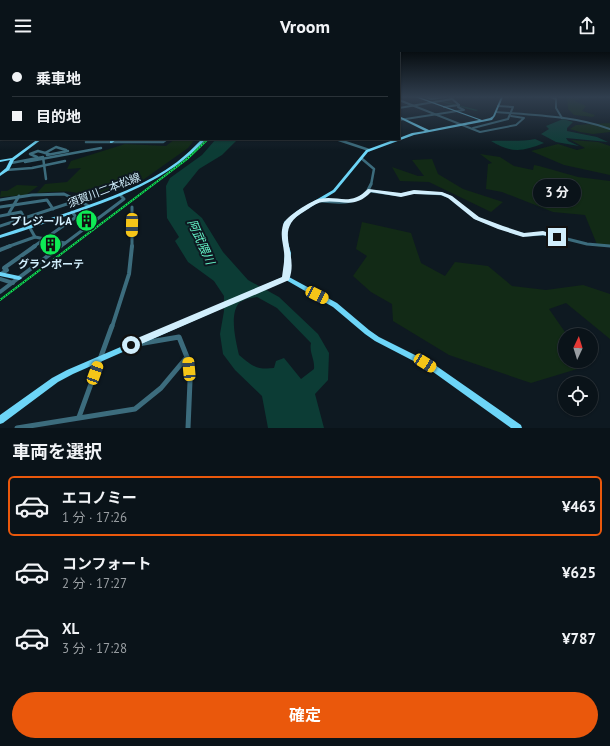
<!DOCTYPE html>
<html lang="ja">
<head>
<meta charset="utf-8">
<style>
  :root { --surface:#0a1319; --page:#182026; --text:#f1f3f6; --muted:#999ea2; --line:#2a3238; --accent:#ea580c }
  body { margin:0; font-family:"PT Sans","Noto Sans JP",sans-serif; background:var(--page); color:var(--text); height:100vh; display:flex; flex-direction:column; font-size:15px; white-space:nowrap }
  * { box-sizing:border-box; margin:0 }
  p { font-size:13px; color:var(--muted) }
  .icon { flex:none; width:22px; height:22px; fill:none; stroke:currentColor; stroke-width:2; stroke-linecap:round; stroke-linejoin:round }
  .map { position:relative; height:376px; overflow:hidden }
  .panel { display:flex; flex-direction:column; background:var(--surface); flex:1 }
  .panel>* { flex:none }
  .top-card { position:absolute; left:0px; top:0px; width:400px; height:88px; box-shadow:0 1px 3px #0004,0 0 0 1px var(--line); display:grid; align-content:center; height:88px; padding:0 12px; background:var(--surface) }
  .needle { width:26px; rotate:4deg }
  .controls { position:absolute; left:558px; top:276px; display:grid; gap:8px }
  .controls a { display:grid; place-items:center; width:40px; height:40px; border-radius:50%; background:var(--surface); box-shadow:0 1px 3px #0004,0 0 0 1px var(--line); font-size:20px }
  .end { position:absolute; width:18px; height:18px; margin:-9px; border:5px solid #d1eefc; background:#111; box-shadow:0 0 0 2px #111 }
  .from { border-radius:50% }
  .bubble { position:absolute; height:28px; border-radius:14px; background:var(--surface); box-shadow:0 1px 3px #0004,0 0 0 1px var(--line); font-size:13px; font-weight:700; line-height:28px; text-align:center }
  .car { position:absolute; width:12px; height:24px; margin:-12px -6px; border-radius:5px; box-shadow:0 0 3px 1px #0007; background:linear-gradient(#f5c518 24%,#345 0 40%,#f5c518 0 76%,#345 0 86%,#f5c518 0) }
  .top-card b { display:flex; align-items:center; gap:14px; height:38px; font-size:15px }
  .top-card b+b { border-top:1px solid var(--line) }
  .top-card i { width:10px; height:10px; background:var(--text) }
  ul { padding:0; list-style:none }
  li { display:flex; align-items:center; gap:12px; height:60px; margin:0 8px 6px; padding:0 4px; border:2px solid transparent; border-radius:6px }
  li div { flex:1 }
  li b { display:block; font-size:15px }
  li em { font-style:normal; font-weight:700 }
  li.active { border-color:var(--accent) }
  li>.icon { width:36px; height:36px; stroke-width:1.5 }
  h2 { padding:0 12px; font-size:18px; line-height:48px }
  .cta { display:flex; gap:8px; margin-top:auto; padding:8px 12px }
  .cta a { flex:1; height:46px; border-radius:24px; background:var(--accent); color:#fff; font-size:16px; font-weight:700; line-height:46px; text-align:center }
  header { display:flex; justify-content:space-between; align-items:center; height:52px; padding:0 12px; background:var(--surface); font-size:18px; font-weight:700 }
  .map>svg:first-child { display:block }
</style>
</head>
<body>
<header><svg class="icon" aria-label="menu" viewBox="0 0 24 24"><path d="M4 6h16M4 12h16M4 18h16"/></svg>Vroom<svg class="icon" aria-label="share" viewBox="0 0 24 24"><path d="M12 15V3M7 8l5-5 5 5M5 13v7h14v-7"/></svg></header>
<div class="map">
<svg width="610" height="376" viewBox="0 0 610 376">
  <rect width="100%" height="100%" fill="#0e1921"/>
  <!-- green -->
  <g fill="#122a16">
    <path d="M567 45 580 47 573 48 586 54 582 59 595 63 593 65 574 63 568 57Z"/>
    <path d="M610 71V80L593 82 580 80 570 77 576 73Z"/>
    <path d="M175 87H195L188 96 140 130 90 147C76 136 54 140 37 141L45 132 67 130 81 116 67 117 71 109 125 92 166 94Z"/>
    <path d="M571 88 598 90 610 94V123L564 113 531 99 558 92 577 98 585 96Z"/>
    <path d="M480 102 500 105 514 114 533 118 534 113 539 114 578 125 610 129V193L598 195 585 163 553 160 502 140 486 137 488 112 492 111Z"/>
    <path d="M432 107 438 122 463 137 503 150 491 160 429 130 400 129 392 115 418 124H424L412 108Z"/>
    <path d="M17 133 38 134 26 143 0 145 1 139H7Z"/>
    <path d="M362 170 411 181 421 211 445 224 455 210 488 214 512 234 546 238 583 233 610 242V287L566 251 549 257 567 283H565V309H584L587 314 531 331 449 303 393 269 392 252 371 240 353 224 367 204 356 197Z"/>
  </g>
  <!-- water -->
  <g fill="#0c3c35" fill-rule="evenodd">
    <path d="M563 67 573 70 567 76V79L597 85 608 90 566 86 568 89 579 94 556 90 541 82 549 77 546 74Z"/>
    <path d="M216 87H238L222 103 199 117 183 137 188 154 202 166 223 200 248 228 279 245 318 282 329 301 328 328 315 342 324 376H268L262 344 235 318 223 302 220 282 224 259V244L214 229 188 210 175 189 179 185 167 166 166 134 170 126 202 103ZM257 245 277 256 311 291C309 301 315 307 314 317L301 327 284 306 276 309 274 316C257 318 252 314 239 303 236 289 229 263 239 251 244 247 251 246 257 245Z"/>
    <path d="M535 87 544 91C522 100 511 101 491 89 506 88 520 90 535 87Z"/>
  </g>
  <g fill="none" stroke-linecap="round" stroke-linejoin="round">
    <!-- river -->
    <path fill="#0c3c35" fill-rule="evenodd" d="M421 45H426L478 58 476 59Z"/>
    <!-- street-far4 -->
    <g stroke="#3c6c7d" stroke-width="2">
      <path d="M426 45 431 47 445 45"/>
      <path d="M551 45 556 47V56L562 66"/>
      <path d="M399 48 480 80 516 73 524 66 511 64"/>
      <path d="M444 55 459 53 450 45"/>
      <path d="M399 56 452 47"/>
      <path d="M496 60C534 63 574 64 610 77"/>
      <path d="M399 68 464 58 458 55 459 53"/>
      <path d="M473 76 508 67 513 55 498 54"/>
    </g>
    <!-- street-far3 -->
    <g stroke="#3c6c7d" stroke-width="2.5">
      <path d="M91 87 86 90H163L167 87"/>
      <path d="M336 87 369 98"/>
      <path d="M45 101 56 95 66 98"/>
      <path d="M47 103 68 99"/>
      <path d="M37 105 30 102 38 99 49 102"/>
      <path d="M361 106 374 117 371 133"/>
      <path d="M25 110 101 96"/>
      <path d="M11 111 43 105 46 127"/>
      <path d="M6 118 32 116 65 109"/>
    </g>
    <!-- street-far2 -->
    <g stroke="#3c6c7d" stroke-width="3">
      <path d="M370 139 400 143 414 140 442 142 450 145 476 166 516 181 527 183 547 182 587 192 610 194"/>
      <path d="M0 148 32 143 64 142 89 154"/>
      <path d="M320 149C339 151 363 154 371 132"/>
      <path d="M0 155 47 148 53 157"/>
      <path d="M132 155V195"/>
      <path d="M9 161 19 144"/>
      <path d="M0 164 21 160 35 185"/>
      <path d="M0 174 76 149"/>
      <path d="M7 195 35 185 65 191"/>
      <path d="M33 195 76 165 72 160"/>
      <path d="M60 195 124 147 120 143"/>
    </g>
    <!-- street-far1 -->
    <g stroke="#3c6c7d" stroke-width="4">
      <path d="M0 198 10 194"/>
      <path d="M1 222 7 218 4 216 35 194"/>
      <path d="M0 227 13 231"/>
      <path d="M0 240 61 194"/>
      <path d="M112 275 129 222 132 194"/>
    </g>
    <!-- street -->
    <g stroke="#3c6c7d" stroke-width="5">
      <path d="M138 292 179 285 187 305 190 329 188 376"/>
      <path d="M79 365 112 274"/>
      <path d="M17 376 135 357 161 336 187 305"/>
    </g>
    <!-- secondary -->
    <g fill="#6dd5f7" fill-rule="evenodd">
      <path d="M415 45H419L482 68 490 66 493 64 501 45H503L495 64 492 68 414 83 368 100 335 140 301 161 288 171 286 184 291 201 289 225 337 251 369 278 379 285 435 313 521 373 522 376H511L429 317 375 289 365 282 333 255 286 228 73 322 58 330 3 371 0 372V363L52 326 67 318 283 225 285 201 282 184 284 170 297 159 333 138 366 98 396 87H399V86L412 81 425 79 399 66V64L429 78 479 68Z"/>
      <rect x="0" y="67" width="1" height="3"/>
      <path d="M38 87H42L14 108 9 118 0 124V121L6 116 10 108 0 110V108L12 106Z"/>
      <path d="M113 87H117L112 91H110V89Z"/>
      <path d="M202 87H206C168 129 115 147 63 165 42 172 21 180 0 186V183C24 175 48 167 72 159 109 146 146 133 177 110 186 103 194 95 202 87Z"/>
      <path d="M0 220 19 224 21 225 22 226 21 227 19 228 0 224Z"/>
    </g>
    <defs>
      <path id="rail" d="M0 248 187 107 208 87"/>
    </defs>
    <!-- rail casing -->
    <use href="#rail" stroke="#0eeb55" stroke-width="2"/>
    <!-- rail -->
    <use href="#rail" stroke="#0e1921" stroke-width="1" stroke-dasharray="1.5" stroke-linecap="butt"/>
  </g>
  <!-- sky -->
  <linearGradient id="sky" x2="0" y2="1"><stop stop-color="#080e12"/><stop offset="0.46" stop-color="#303e4e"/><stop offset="1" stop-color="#303e4e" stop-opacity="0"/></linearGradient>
  <rect width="610" height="98" fill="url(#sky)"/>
  <!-- route -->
  <path fill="#d1eefc" d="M368 137 401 141 414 138 442 140 452 144 479 165 503 174 524 181 543 179 561 185 557 187 543 183 523 185 498 177 474 167 448 146 441 143 414 142 401 145 371 140C354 158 342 147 322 150 316 151 310 156 305 159 271 178 300 200 289 228L134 295H128L126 293 128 290 282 225C283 217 285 208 284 200 283 190 280 184 283 173 285 165 311 149 319 147 339 143 350 155 368 137Z"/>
  <!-- icons -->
  <defs>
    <symbol id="building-disc" viewBox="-11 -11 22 22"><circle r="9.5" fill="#0eeb55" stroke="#0e1921"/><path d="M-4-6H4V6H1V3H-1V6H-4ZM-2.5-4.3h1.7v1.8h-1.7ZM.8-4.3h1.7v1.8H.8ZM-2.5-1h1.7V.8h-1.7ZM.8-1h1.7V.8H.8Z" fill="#111"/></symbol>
  </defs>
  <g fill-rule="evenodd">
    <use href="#building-disc" x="74" y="156" width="25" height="25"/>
    <use href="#building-disc" x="38" y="180" width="25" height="25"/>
  </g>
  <g text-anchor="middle" stroke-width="4" stroke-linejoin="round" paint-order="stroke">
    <!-- street labels -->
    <g font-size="11" fill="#d1eefc" stroke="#0e1921">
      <text transform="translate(104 138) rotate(-21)" y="4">須賀川二本松線</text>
    </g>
    <!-- poi labels -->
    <g font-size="11" font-weight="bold" fill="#d1eefc" stroke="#0e1921" text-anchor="end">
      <text x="72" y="173">プレジールA</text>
      <text x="51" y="216" text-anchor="middle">グランポーテ</text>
    </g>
    <!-- water labels -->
    <g font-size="12" font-style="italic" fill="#65f6c8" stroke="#0e1921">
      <text transform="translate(201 190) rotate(66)" y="4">阿武隈川</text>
    </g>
  </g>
</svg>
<div class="controls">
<a><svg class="needle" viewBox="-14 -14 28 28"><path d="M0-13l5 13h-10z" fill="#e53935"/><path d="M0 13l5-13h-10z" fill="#999ea2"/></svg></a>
<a><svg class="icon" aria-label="locate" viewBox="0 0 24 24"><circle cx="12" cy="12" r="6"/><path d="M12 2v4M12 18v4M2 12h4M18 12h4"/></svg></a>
</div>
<i class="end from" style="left:131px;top:293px"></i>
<i class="end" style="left:557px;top:185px"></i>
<div class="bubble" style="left:533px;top:127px;width:48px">3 分</div>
<i class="car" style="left:132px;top:173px;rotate:181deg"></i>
<i class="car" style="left:317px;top:243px;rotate:117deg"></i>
<i class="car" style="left:425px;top:311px;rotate:122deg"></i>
<i class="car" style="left:189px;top:317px;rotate:355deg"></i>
<i class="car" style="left:95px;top:321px;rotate:20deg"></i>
<div class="top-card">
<b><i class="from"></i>乗車地</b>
<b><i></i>目的地</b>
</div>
</div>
<section class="panel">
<h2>車両を選択</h2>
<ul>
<li class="active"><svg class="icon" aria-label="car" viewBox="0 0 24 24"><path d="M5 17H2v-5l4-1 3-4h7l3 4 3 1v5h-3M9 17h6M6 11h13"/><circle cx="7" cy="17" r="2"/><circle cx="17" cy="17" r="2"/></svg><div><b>エコノミー</b><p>1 分 · 17:26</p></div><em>¥463</em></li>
<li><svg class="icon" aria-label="car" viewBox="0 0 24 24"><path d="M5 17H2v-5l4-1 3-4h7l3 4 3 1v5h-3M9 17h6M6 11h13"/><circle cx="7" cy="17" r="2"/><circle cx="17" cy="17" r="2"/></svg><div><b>コンフォート</b><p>2 分 · 17:27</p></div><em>¥625</em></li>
<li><svg class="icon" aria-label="car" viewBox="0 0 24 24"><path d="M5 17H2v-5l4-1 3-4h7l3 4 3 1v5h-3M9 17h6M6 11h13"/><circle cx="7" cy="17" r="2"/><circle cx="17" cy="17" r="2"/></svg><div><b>XL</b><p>3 分 · 17:28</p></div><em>¥787</em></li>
</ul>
<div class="cta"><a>確定</a></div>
</section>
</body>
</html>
